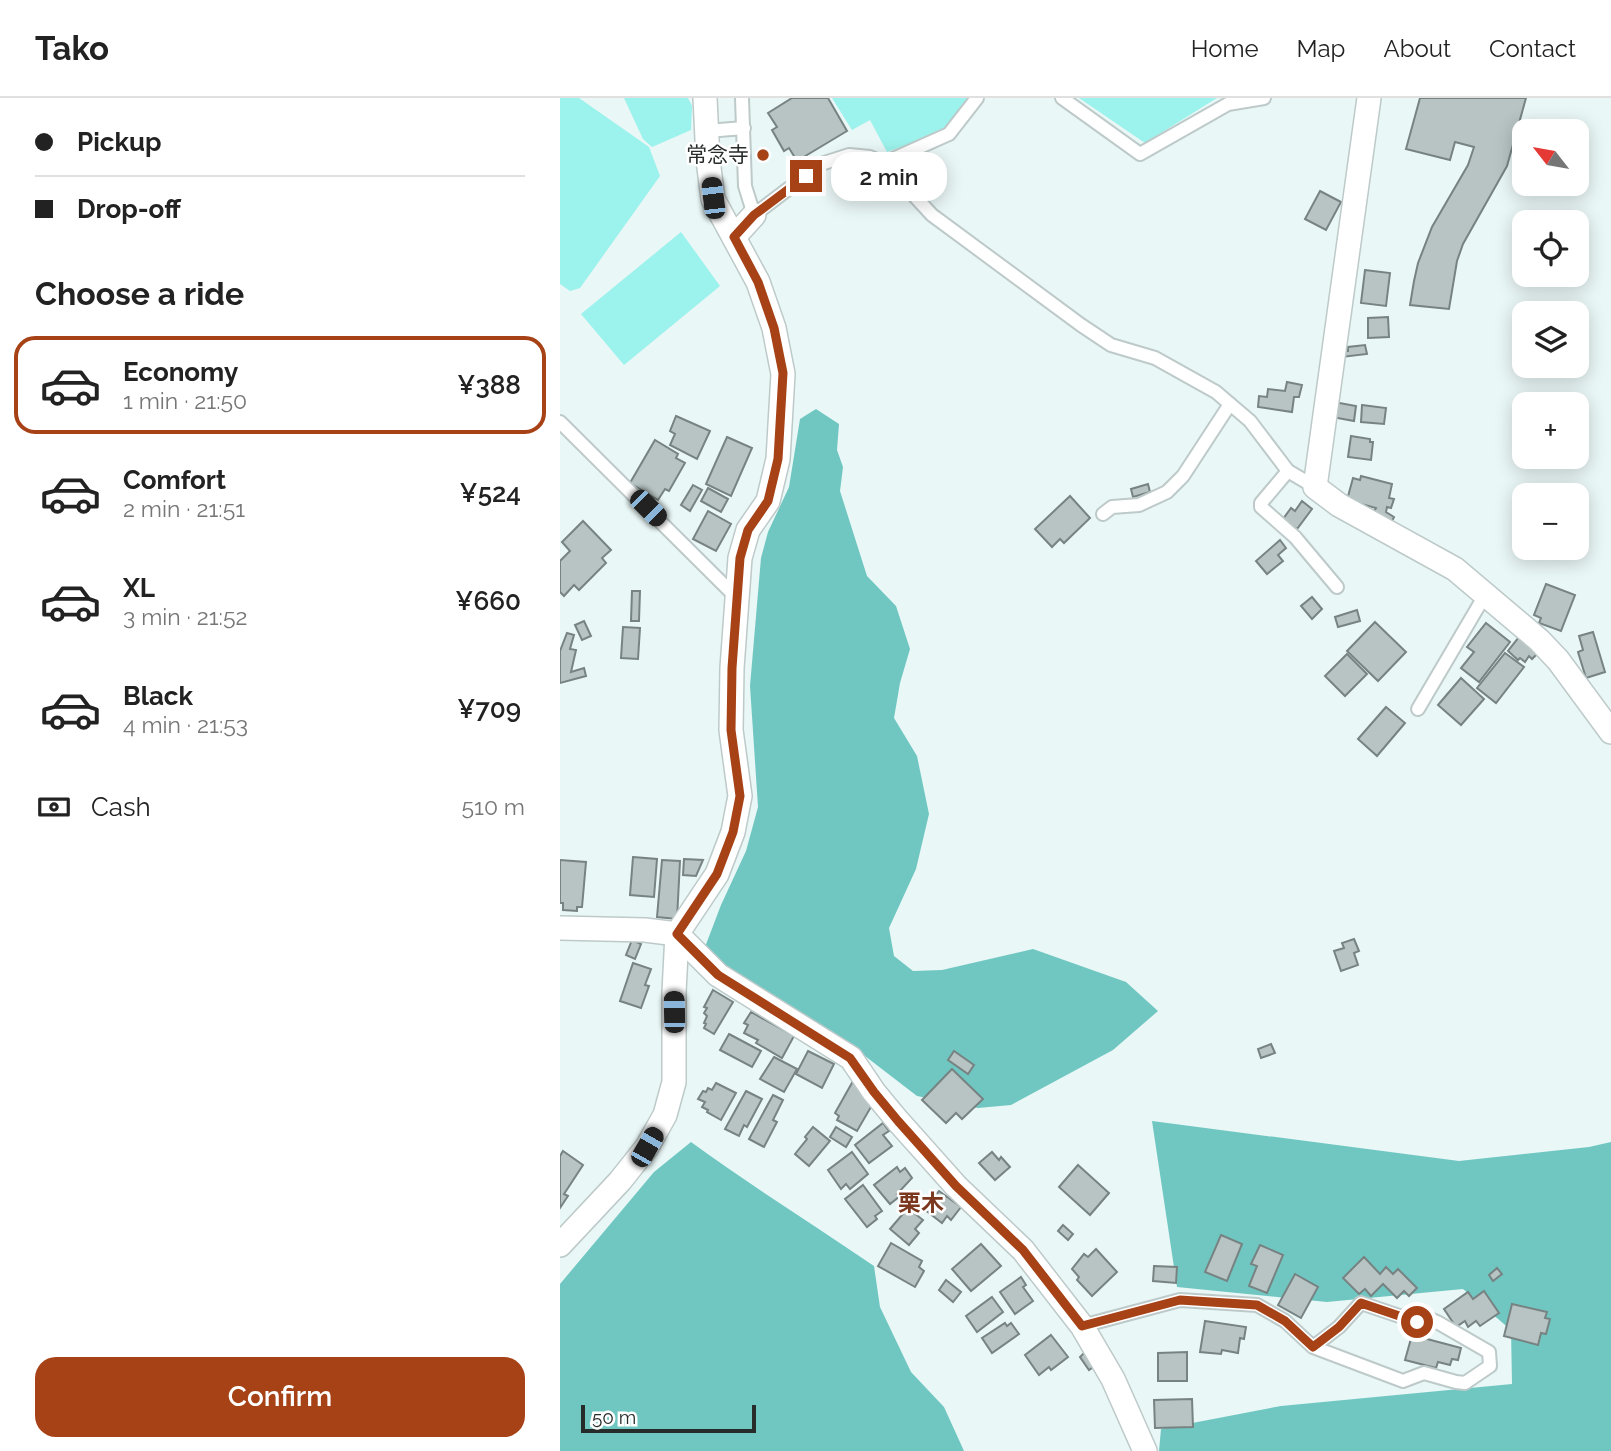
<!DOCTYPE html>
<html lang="en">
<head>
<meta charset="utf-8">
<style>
  :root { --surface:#fff; --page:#f6f6f6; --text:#222; --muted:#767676; --line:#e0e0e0; --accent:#a74217 }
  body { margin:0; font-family:Raleway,"Noto Sans JP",sans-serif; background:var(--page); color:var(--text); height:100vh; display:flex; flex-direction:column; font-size:26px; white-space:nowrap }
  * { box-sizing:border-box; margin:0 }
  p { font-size:23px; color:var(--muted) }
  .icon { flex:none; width:38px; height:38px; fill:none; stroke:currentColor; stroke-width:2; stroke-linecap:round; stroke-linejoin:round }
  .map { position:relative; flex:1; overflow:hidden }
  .panel { display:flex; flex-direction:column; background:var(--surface); width:560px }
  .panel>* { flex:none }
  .hud { display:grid; align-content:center; height:154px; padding:0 35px; background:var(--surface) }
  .needle { width:46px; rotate:301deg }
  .tools { position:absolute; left:952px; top:21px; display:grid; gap:14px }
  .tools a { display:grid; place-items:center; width:77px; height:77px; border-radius:14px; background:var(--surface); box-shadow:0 4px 18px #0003; font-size:35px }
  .scale { position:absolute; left:21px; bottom:18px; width:175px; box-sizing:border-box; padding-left:7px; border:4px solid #272c2b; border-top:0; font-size:19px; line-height:24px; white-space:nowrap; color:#272c2b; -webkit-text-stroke:5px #fff; paint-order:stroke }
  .end { position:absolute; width:32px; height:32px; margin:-16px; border:9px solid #a74217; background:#fff; box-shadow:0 0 0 4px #fff }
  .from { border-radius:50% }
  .bubble { position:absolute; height:49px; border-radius:21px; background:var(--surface); box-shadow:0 4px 18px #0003; font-size:23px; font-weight:600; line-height:49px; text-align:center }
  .car { position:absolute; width:21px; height:42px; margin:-21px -10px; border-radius:9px; box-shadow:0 0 5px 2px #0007; background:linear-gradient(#222 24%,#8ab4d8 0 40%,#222 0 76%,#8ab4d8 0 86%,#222 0) }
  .hud b { display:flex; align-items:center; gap:24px; height:66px; font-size:26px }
  .hud b+b { border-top:2px solid var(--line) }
  .hud i { width:18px; height:18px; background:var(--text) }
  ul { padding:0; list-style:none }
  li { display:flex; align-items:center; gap:21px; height:98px; margin:0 14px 10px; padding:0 21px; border:4px solid transparent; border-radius:21px }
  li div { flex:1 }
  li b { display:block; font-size:26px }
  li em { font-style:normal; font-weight:600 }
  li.current { border-color:var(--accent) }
  li>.icon { width:63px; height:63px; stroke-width:1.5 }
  h2 { padding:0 35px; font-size:32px; line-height:84px }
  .pay { display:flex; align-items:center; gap:18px; height:77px; padding:0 35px; font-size:26px }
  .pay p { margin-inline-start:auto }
  .action { display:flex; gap:14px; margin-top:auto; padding:14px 35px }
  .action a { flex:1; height:80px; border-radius:21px; background:var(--accent); color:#fff; font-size:28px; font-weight:600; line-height:80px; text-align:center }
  header { display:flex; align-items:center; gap:42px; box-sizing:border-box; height:98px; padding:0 35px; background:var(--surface); border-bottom:2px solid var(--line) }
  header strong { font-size:33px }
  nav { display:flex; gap:38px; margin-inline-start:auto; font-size:24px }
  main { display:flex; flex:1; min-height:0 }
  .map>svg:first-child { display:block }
</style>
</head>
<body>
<header>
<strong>Tako</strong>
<nav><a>Home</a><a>Map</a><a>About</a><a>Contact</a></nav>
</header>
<main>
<section class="panel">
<div class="hud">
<b><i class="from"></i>Pickup</b>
<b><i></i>Drop-off</b>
</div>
<h2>Choose a ride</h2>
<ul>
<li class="current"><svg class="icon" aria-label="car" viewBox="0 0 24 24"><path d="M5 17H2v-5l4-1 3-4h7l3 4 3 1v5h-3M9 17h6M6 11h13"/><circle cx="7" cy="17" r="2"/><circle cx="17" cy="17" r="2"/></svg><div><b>Economy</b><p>1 min · 21:50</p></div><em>¥388</em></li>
<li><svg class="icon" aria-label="car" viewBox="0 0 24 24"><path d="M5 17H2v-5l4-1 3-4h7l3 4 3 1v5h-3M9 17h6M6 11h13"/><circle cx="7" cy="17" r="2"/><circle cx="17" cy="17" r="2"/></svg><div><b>Comfort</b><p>2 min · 21:51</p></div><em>¥524</em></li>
<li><svg class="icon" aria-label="car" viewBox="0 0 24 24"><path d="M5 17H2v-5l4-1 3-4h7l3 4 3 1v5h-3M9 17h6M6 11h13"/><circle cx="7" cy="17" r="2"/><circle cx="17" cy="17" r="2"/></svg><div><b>XL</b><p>3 min · 21:52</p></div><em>¥660</em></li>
<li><svg class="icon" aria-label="car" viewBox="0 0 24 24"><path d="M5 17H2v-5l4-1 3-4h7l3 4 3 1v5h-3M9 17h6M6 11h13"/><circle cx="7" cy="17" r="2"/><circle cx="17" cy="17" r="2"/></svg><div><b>Black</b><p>4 min · 21:53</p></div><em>¥709</em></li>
</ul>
<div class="pay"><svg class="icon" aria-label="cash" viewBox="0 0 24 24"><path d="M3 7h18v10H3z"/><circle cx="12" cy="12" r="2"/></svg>Cash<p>510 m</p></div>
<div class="action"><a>Confirm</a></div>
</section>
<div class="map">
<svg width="1051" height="1353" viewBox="0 0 1051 1353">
  <rect width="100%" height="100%" fill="#e9f7f6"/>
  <!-- green -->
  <g fill="#9cf2ec">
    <path d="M0 0H19L89 49 100 78 20 190 10 193 0 186Z"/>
    <path d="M64 0H128L132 8 131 32 92 49 83 41Z"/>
    <path d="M272 0H412L395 24 376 36 327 54 310 22 292 32Z"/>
    <path d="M519 0H657L585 45Z"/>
    <path d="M121 134 160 188 64 267 21 216Z"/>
  </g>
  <!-- forest -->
  <g fill="#70c7c2">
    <path d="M256 311 279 326 277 352 283 369 280 393 307 478 336 508 350 551 340 585 334 620 357 658 369 716 356 771 329 830 334 858 353 873 382 872 473 851 566 884 598 913 553 952 451 1007 418 1010 357 998 292 948 178 882 145 849 161 807 186 753 198 709 190 588 201 460 208 434 229 389 240 321Z"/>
    <path d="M592 1023 899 1063 1029 1049 1051 1044V1353H599L601 1331 721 1308 952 1286 951 1232 903 1191 767 1204 617 1189Z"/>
    <path d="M131 1044C191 1088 253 1126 314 1168L320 1209 351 1274 384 1309 404 1353H0V1186L94 1074Z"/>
  </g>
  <!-- building -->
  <g fill="#b7c4c3" stroke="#778382" stroke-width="2">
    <path d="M232 0H268L287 33 237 63 229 50 224 53 212 32 217 29 208 15Z"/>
    <path d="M860 0H966L947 68 903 146 897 163 889 211 850 207 854 183 858 165 872 129 908 67 914 49 895 44 890 62 846 51Z"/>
    <path d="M760 93 781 104 766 132 745 121Z"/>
    <path d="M805 172 830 175 826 208 801 205Z"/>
    <path d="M828 219 829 239 808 240V220Z"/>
    <path d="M805 247 807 256 782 259 781 253H788V249Z"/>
    <path d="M727 284 742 287 739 299H734L732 314 698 309 699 298 707 299 708 291 725 293Z"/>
    <path d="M774 304 796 308 794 323 772 319Z"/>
    <path d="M802 307 826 310 824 326 801 324Z"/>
    <path d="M116 318 150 333 137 361 110 347 115 336 110 333Z"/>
    <path d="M791 338 810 341V344H813L811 362 788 359Z"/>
    <path d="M167 339 192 350 171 398 146 386Z"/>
    <path d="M95 342 118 356 116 360 125 365 109 393 105 391 98 402 70 385Z"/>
    <path d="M801 378 832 386 829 400 834 401 831 410 827 409 826 414 834 419 831 425 813 415 816 410 787 402 793 380 800 382Z"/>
    <path d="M588 386 590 394 573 399 571 391Z"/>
    <path d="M133 387 142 392 130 413 121 407Z"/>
    <path d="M148 390 168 401 161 414 141 403Z"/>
    <path d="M510 398 530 420 504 445 500 441 492 449 475 431Z"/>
    <path d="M742 403 752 411 737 431 723 421 731 410 735 413Z"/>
    <path d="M148 413 171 426 156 453 133 441Z"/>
    <path d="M23 423 51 452 42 460 46 465 19 492 14 487 4 498 0 494V463L10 453 2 444Z"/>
    <path d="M720 442 726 450 718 457 723 463 707 476 696 463Z"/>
    <path d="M986 486 1015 497 1001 533 979 525 981 520 974 517Z"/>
    <path d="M72 493H80L79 523H71Z"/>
    <path d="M752 499 762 511 752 521 741 508Z"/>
    <path d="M797 512 800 523 778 529 775 519Z"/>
    <path d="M24 523 31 538 22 542 15 527Z"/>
    <path d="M815 524 846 554 818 583 787 553Z"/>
    <path d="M926 525 950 544 919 584 901 570 914 554 907 549Z"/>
    <path d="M63 529 80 530 78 561 61 560Z"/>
    <path d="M1033 534 1045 574 1026 580 1018 554 1023 552 1019 538Z"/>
    <path d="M7 535 14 537 10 551 16 552 11 574 24 570 26 578 0 585V553Z"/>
    <path d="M959 539 978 555 972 561 969 558 965 564 960 560 958 562 948 553Z"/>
    <path d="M945 555 964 569 936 605 917 590Z"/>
    <path d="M787 556 807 576 785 598 765 578Z"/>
    <path d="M901 580 924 601 901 627 878 607Z"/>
    <path d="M826 609 845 625 817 658 798 641Z"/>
    <path d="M73 759 97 761 94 799 70 797Z"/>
    <path d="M124 761 143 762 136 778 123 777Z"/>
    <path d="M0 762 26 764 22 809H17V813L3 812V805H0Z"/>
    <path d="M102 762 120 763 117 821 97 819Z"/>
    <path d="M794 841 799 853 794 855 798 867 781 873 774 853 784 850 782 845Z"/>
    <path d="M72 842 81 846 75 861 66 857Z"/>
    <path d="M73 865 91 871 85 887 89 888 81 910 60 903Z"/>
    <path d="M153 892 173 904 154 936 144 930 146 926 144 925 147 918 144 915 147 910 144 909Z"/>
    <path d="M191 914 234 938 222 960 196 945 198 942 184 935 188 927 184 925Z"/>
    <path d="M169 936 201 953 192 969 160 952Z"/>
    <path d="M711 946 715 955 701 960 698 951Z"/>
    <path d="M248 953 274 966 262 990 236 976Z"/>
    <path d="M394 953 414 967 408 976 388 962Z"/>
    <path d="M214 959 237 971 224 994 200 981Z"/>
    <path d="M392 971 423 1001 402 1021 396 1015 386 1025 362 1002Z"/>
    <path d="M293 983 315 1002 297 1033 277 1022 279 1018 275 1015Z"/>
    <path d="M156 985 176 995 161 1022 147 1014 148 1012 142 1009 145 1004 138 1001 143 993 146 994 148 990 152 992Z"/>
    <path d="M186 993 202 1001 187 1029 184 1027 179 1038 165 1031Z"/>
    <path d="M213 997 223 1002 213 1022 217 1024 204 1049 189 1041Z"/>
    <path d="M323 1025 329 1033 323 1037 332 1048 309 1065 295 1047Z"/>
    <path d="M253 1029 270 1043 249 1068 235 1056 247 1041 245 1039Z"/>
    <path d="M276 1029 292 1039 286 1049 270 1039Z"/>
    <path d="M3 1053 23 1067 4 1096 8 1098 0 1110V1058Z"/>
    <path d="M292 1054 308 1076 290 1091 286 1086 281 1091 268 1072Z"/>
    <path d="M432 1054 439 1062 441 1059 450 1069 435 1082 419 1065Z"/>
    <path d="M518 1067 549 1095 530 1117 499 1089Z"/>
    <path d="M337 1069 340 1074 345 1070 352 1080 337 1096 340 1098 330 1106 314 1087Z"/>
    <path d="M303 1087 322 1113 315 1118 317 1121 307 1129 285 1101Z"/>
    <path d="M379 1093 401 1109 391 1122 387 1118 382 1125 364 1111Z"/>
    <path d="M348 1110 363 1122 355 1131 359 1135 349 1147 330 1131Z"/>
    <path d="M503 1127 513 1136 508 1142 498 1133Z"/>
    <path d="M661 1137 682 1146 667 1183 645 1174Z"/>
    <path d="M331 1145 362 1163 359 1169 364 1173 355 1189 318 1168Z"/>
    <path d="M421 1146 441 1168 411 1193 392 1171Z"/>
    <path d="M700 1147 723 1157 707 1195 689 1188 697 1168 691 1166Z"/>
    <path d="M536 1151 557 1174 532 1198 517 1182 519 1179 512 1171 524 1156 528 1159Z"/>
    <path d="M804 1159 820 1176 826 1169 833 1176 838 1171 857 1190 849 1198 844 1193 837 1200 823 1186 811 1198 805 1191 799 1196 783 1180Z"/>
    <path d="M594 1168 617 1169 616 1185 593 1183Z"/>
    <path d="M937 1170 942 1176 933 1183 929 1177Z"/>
    <path d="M735 1176 758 1189 741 1220 718 1207Z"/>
    <path d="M461 1179 466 1187 463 1189 473 1203 455 1216 440 1194Z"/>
    <path d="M386 1182 401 1194 393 1204 379 1192Z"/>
    <path d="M924 1193 939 1215 920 1228 916 1223 908 1229 905 1223 896 1229 884 1211 908 1194 913 1201Z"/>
    <path d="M432 1199 443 1214 417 1234 406 1218Z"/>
    <path d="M952 1206 987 1214 985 1220 990 1221 986 1236 981 1235 978 1247 944 1238Z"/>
    <path d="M645 1223 686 1229 684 1241 680 1240 678 1255 662 1252 661 1256 640 1254Z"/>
    <path d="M445 1225 447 1228 451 1225 459 1236 432 1255 422 1240Z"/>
    <path d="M491 1237 508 1259 491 1272 489 1269 479 1277 465 1257Z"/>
    <path d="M852 1237 901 1250 898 1262 892 1261 890 1267 878 1264 876 1270 845 1262Z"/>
    <path d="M526 1253 536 1267 529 1272 520 1259Z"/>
    <path d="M627 1254V1283H598V1255Z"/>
    <path d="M632 1301 633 1329 595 1330 594 1302Z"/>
  </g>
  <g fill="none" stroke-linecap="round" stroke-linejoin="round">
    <defs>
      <g id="lane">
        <path d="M182 0 185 88 194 117 261 66 289 57 310 59 324 65 372 117 521 227 551 247 595 260 656 294 670 306"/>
        <path d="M502 0 580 56 668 6 704 0"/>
        <path d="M147 33 184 30"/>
        <path d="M324 65 389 36 417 0"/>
        <path d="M0 324 176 499"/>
        <path d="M728 373 701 405V409L735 439 777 489"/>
        <path d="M543 416 552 409 579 407 607 394 623 378 670 306 690 323 728 373 755 389"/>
        <path d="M858 611 925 497"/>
        <path d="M522 1228 620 1202 697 1207 725 1223 753 1249 843 1283 864 1275 896 1284 905 1285 930 1268 929 1254 877 1224 867 1220 857 1224 801 1205 779 1229 753 1249"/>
      </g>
      <g id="street">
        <path d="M809 0 755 389 779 407 895 471 979 542 998 562 1051 634"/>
        <path d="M174 139 194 117"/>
        <path d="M0 830 85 832 117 836 158 877 291 960 314 994 338 1023 396 1088 463 1152 522 1228 553 1281 585 1353"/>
        <path d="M0 1147 60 1083 87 1049 105 1017 114 984V894L117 836 157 776 173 734 180 698 171 632 172 570 180 460 188 432 208 403 218 361 223 276 214 230 198 184 153 101 148 62 145 0"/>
      </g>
    </defs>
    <!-- lane casing -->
    <use href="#lane" stroke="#bdcac9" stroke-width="16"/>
    <!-- street casing -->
    <use href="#street" stroke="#bdcac9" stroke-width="26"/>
    <!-- lane -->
    <use href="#lane" stroke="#fff" stroke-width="12"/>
    <!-- street -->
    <use href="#street" stroke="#fff" stroke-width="23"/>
  </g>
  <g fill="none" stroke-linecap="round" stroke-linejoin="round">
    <!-- route -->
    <path stroke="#a74217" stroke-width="9" d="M246 78 194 117 174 139 198 184 214 230 223 275 218 361 208 403 188 432 180 460 172 570 171 632 180 698 173 734 157 776 117 836 158 877 290 960 314 994 338 1023 396 1088 463 1152 522 1228 620 1202 697 1207 725 1223 753 1249 779 1229 801 1205 857 1224"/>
  </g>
  <!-- markers -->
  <circle fill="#a74217" stroke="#fff" stroke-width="2.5" cx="203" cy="57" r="7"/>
  <g text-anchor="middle" stroke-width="5" stroke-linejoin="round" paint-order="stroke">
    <!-- poi labels -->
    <g font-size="21" fill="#272c2b" stroke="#fff" text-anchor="end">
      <text x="189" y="64">常念寺</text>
    </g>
    <!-- neighbourhood labels -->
    <g font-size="23" font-weight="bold" fill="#7b381f" stroke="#fff">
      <text x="361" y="1113">栗木</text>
    </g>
  </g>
</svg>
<div class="tools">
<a><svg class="needle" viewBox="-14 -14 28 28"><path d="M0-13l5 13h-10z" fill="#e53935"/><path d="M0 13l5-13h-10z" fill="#767676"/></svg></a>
<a><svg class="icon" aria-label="locate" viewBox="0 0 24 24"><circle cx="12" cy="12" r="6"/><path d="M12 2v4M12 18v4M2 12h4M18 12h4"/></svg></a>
<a><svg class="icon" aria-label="layers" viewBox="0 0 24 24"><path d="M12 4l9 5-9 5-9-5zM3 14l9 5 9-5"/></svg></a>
<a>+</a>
<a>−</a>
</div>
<div class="scale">50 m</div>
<i class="end from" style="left:857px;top:1224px"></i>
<i class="end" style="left:246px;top:78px"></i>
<div class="bubble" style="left:271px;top:54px;width:116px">2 min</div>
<i class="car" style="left:153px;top:100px;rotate:353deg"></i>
<i class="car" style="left:88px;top:410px;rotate:135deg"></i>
<i class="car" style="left:114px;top:914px;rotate:359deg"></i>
<i class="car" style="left:87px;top:1049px;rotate:30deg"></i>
</div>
</main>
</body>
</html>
